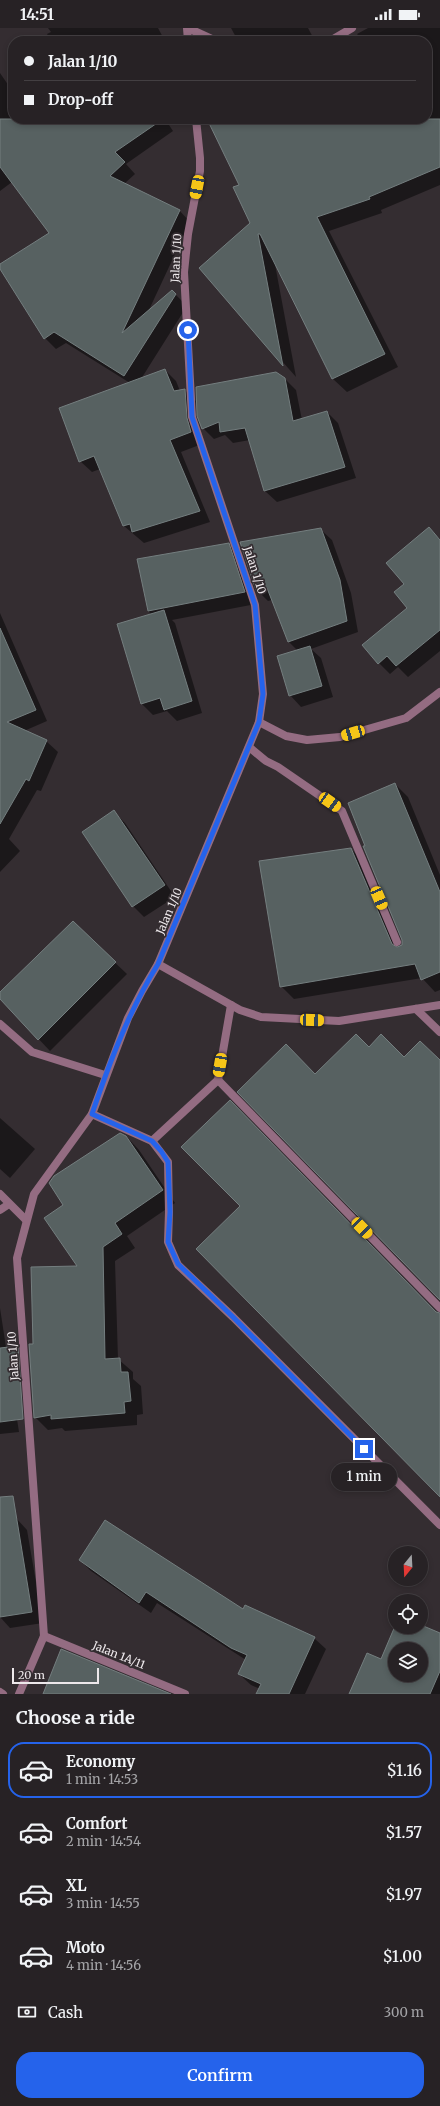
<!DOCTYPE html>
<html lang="en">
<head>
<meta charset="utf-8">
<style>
  :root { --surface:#272225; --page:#332f32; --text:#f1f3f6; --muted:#a4a4a7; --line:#433f42; --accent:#2563eb }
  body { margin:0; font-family:Merriweather,serif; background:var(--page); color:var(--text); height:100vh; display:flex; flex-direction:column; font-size:15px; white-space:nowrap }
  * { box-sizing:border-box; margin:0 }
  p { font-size:13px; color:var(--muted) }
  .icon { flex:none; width:22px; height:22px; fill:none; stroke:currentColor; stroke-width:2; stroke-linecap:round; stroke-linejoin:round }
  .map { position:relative; height:1666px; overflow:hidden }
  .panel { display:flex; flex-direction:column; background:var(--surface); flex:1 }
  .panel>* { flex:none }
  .top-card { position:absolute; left:8px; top:8px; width:424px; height:88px; border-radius:16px; box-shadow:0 2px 6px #0003,0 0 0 1px var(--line); display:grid; align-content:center; height:88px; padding:0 16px; background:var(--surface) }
  .needle { width:26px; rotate:198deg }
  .controls { position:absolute; left:388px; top:1518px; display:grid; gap:8px }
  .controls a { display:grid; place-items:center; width:40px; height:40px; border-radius:50%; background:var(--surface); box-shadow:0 2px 6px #0003,0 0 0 1px var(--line); font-size:20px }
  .scale { position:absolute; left:12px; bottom:10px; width:87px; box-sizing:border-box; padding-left:4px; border:2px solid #ede8eb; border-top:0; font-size:11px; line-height:14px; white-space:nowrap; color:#ede8eb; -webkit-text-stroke:3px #342d31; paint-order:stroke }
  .end { position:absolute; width:18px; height:18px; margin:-9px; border:5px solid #2563eb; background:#fff; box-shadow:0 0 0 2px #fff }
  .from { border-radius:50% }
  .bubble { position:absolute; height:28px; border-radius:14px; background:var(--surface); box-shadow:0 2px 6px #0003,0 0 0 1px var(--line); font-size:13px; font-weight:600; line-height:28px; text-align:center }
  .car { position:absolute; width:12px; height:24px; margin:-12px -6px; border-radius:5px; box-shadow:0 0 3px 1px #0007; background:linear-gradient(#f5c518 24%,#345 0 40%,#f5c518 0 76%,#345 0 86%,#f5c518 0) }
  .top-card b { display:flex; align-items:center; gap:14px; height:38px; font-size:15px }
  .top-card b+b { border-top:1px solid var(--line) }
  .top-card i { width:10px; height:10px; background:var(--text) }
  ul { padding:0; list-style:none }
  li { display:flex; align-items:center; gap:12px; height:56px; margin:0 8px 6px; padding:0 8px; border:2px solid transparent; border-radius:16px }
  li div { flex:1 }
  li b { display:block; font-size:15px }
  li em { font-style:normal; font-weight:600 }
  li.selected { border-color:var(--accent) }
  li>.icon { width:36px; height:36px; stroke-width:1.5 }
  h2 { padding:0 16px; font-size:18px; line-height:48px }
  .pay { display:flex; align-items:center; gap:10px; height:44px; padding:0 16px; font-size:15px }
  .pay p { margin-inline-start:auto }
  .primary-button { display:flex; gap:8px; margin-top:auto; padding:8px 16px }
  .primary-button a { flex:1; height:46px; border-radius:16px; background:var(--accent); color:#fff; font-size:16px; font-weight:600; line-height:46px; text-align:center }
  .status { display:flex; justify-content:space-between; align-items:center; height:28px; padding:0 20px; background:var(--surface); direction:ltr }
  .status svg { height:11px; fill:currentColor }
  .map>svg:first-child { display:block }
</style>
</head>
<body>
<div class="status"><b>14:51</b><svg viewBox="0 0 49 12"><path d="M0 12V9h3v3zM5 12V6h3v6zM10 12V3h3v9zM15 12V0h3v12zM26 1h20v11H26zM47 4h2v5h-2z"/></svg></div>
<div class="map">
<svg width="440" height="1666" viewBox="0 0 440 1666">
  <rect width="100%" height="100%" fill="#342d31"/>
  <!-- shadow -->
  <g fill="#0007" fill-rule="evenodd">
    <path d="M48 0H158L165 13H51L47 6 51 4Z"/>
    <path d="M231 0H308L315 13H238Z"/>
    <path d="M368 0H440V157L381 182 382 185 329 203 398 339 347 364 333 351 274 231 296 349 200 240 252 196 216 91H427V13H363L357 6Z"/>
    <path d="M0 45 13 64V91H165L173 103 126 136 135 146 124 156 179 182 190 194 148 284 175 266 187 278 141 351 165 342 176 353 180 363 185 362 198 375 285 351 296 362 302 392 327 384 338 395 356 450 277 474 265 463 250 412 233 415 225 407 214 411 203 400 196 384 197 402 202 416 181 424 210 494 144 515 124 498 100 441 92 444 80 433 130 355 66 315 56 321 45 310 0 239V237L50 205 12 154 0 163Z"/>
    <path d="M429 500 440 511V623L408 649 398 639 390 646 379 635 408 580 405 556Z"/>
    <path d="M320 501 332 512 351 565 358 604 311 621 321 630 333 669 301 679 290 667 298 623 289 614 272 572 268 573 257 562Z"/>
    <path d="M228 516 240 528 256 576 172 592 175 595 202 685 177 693 167 683 153 687 142 676 118 597 152 587 148 583 138 531Z"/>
    <path d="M0 585 47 693 24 703 46 713 58 724 41 763 37 762 9 811 20 823 0 844Z"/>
    <path d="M395 756 408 769 440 847V962L435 964 422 950 294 971 281 958 351 821 364 834 400 919 403 918V912L367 818Z"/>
    <path d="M113 783 125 795 175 869 144 889 133 878Z"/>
    <path d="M73 895 127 946 50 1023 0 970V965Z"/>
    <path d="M0 1090 35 1121 10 1150 0 1141Z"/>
    <path d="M126 1108 139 1122 175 1175 127 1208 135 1220 115 1233 118 1331 133 1344V1351L141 1358 143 1386 137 1387V1397L65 1403 62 1400 48 1402 35 1389 78 1239 65 1177Z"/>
    <path d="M0 1280 19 1404 0 1406Z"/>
    <path d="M16 1490 27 1502 43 1595 10 1600 0 1589V1493Z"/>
    <path d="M80 1532 243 1582 314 1610 326 1621 305 1666H262L260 1661 251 1657 239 1646 246 1632 157 1575 151 1585 91 1543Z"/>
    <path d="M421 1598 440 1606V1666H350L381 1632ZM395 1621H421V1647H395Z"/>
  </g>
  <!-- building -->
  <g fill="#576161" stroke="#747e7f" fill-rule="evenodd">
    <path d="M0 91H163L115 124 125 134 110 148 180 182 122 305 172 262 176 266 124 348 54 304 44 311 0 241V236L49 205 0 139Z"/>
    <path d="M207 91H440V139L369 169 370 171 317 189 385 326 332 351 260 206H258L283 338 199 240 250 195 233 159 239 157Z"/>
    <path d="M165 341 174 363 185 361 187 390 191 404 170 412 200 483 132 504 130 496 123 498 94 428 79 434 59 380Z"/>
    <path d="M276 344 285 350 293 393 327 383 345 439 264 463 245 400 220 404 219 394 202 401 197 388 196 359Z"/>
    <path d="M429 499 440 512V602L396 638 387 628 378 636 362 617 407 580 394 564 404 556 386 535Z"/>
    <path d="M321 500 340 552 347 593 288 614 267 560 256 562 240 514Z"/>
    <path d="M229 515 245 564 148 583 137 531Z"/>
    <path d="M164 582 192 673 164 682 160 670 141 676 117 596Z"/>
    <path d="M0 600 36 682 7 694 47 712 29 753 26 751 0 796Z"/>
    <path d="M310 618 322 658 289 668 277 628Z"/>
    <path d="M395 755 440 864V944L421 952 415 936 280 959 259 833 351 820 392 916 397 919 402 917V912L363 818H365L348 775Z"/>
    <path d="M114 782 165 857 132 879 82 804Z"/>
    <path d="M73 893 116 934 38 1012 0 971V964Z"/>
    <path d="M356 1006 369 1019 381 1006 404 1029 420 1013 440 1032V1272L237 1064 286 1016 315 1046Z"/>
    <path d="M230 1072 436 1284 440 1285V1469L196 1221 240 1178 181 1119Z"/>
    <path d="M120 1105 126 1108 163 1162 115 1195 122 1206 103 1219 105 1331 120 1330 121 1344H128L131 1373 124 1374 125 1385 51 1391V1387L34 1390 29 1316H33L31 1239 77 1238 44 1190 63 1177 49 1155 54 1148Z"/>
    <path d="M18 1318 23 1391 0 1394V1320Z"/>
    <path d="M13 1468 32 1584 0 1589V1469Z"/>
    <path d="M105 1492 243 1581 245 1577 315 1609 289 1666H256L261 1656 238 1646 247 1627 231 1620 146 1564 139 1575 79 1532Z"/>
    <path d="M421 1597 440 1605V1643L430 1666H349L367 1625 381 1631 395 1598 421 1599ZM395 1621H421V1647H395Z"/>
    <path d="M61 1621 171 1666H43Z"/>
  </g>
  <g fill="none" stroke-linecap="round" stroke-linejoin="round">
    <!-- service -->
    <g stroke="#946c82" stroke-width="8">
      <path d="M218 1052 231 977"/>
      <path d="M92 1086 152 1113 218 1052 440 1280"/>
      <path d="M152 1113 168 1134 169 1184 168 1214 178 1237 233 1289 440 1497"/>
    </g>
    <!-- minor -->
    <g stroke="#946c82" stroke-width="8">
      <path d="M187 0 188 13"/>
      <path d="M188 0 216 13"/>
      <path d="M330 13 352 0"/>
      <path d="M259 694 286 708 307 712 340 709 406 690 440 664"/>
      <path d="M249 719 266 733 278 739 342 783 397 914"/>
      <path d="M158 936 240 982 261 989 339 993 440 977"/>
      <path d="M416 981 440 1004"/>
      <path d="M0 996 32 1024 105 1047"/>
      <path d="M0 1166 26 1192"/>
      <path d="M0 1182 9 1176"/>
      <path d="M44 1608 185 1666"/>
      <path d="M0 1664 3 1666"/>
      <path d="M19 1666 44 1608 17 1230 34 1166 92 1086 128 990 142 963 158 936 259 694 263 666 255 577 192 389 184 244 188 206 200 143V130L196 91"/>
    </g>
  </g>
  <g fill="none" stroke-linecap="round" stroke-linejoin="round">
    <!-- route -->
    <path stroke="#2563eb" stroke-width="5" d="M188 302 192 389 255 577 263 666 259 694 158 936C129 983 110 1033 92 1086L152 1113 161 1123 168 1134 170 1184 168 1214 178 1236 233 1289 364 1421"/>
  </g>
  <g text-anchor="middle" stroke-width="3.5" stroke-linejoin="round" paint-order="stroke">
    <!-- street labels -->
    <g font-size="11" fill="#ede8eb" stroke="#342d31">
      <text transform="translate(176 230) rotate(-87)" y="4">Jalan 1/10</text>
      <text transform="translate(255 542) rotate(72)" y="4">Jalan 1/10</text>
      <text transform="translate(169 883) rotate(-67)" y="4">Jalan 1/10</text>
      <text transform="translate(13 1328) rotate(-94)" y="4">Jalan 1/10</text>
      <text transform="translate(119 1627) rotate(22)" y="4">Jalan 1A/11</text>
    </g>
  </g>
</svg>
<div class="controls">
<a><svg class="needle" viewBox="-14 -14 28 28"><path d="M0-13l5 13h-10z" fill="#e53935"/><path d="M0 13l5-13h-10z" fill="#a4a4a7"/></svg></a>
<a><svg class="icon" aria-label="locate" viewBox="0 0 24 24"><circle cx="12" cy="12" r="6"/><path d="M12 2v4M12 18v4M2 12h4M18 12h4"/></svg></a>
<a><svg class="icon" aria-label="layers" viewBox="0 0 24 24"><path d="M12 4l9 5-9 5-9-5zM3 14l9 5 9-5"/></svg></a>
</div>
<div class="scale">20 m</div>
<i class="end from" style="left:188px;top:302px"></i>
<i class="end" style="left:364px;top:1421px"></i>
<div class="bubble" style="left:331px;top:1435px;width:66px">1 min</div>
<i class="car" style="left:197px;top:159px;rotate:191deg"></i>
<i class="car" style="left:353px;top:705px;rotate:254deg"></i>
<i class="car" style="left:330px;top:774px;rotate:125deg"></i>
<i class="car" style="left:379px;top:870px;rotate:157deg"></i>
<i class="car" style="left:312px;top:992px;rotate:92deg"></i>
<i class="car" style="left:220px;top:1037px;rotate:190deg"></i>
<i class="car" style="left:362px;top:1200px;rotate:136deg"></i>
<div class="top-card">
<b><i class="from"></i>Jalan 1/10</b>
<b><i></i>Drop-off</b>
</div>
</div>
<section class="panel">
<h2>Choose a ride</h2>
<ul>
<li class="selected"><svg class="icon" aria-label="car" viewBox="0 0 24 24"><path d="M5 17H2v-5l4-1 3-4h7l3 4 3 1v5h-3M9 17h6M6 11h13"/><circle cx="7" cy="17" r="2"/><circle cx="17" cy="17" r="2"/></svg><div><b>Economy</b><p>1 min · 14:53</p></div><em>$1.16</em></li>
<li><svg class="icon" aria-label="car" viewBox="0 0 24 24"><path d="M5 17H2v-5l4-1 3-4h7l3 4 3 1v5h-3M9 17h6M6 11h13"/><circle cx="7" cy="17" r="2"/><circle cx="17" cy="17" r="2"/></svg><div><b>Comfort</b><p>2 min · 14:54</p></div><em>$1.57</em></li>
<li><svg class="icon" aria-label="car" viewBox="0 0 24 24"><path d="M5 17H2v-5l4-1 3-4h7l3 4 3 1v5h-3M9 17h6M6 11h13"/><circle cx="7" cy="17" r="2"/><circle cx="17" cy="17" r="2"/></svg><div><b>XL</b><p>3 min · 14:55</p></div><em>$1.97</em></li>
<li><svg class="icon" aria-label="car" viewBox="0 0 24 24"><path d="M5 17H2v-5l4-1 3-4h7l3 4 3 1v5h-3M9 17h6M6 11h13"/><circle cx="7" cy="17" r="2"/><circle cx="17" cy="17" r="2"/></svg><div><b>Moto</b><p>4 min · 14:56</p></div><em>$1.00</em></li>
</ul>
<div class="pay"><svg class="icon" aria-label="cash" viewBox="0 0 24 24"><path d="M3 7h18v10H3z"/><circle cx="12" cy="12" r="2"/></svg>Cash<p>300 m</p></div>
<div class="primary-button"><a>Confirm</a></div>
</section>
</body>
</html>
